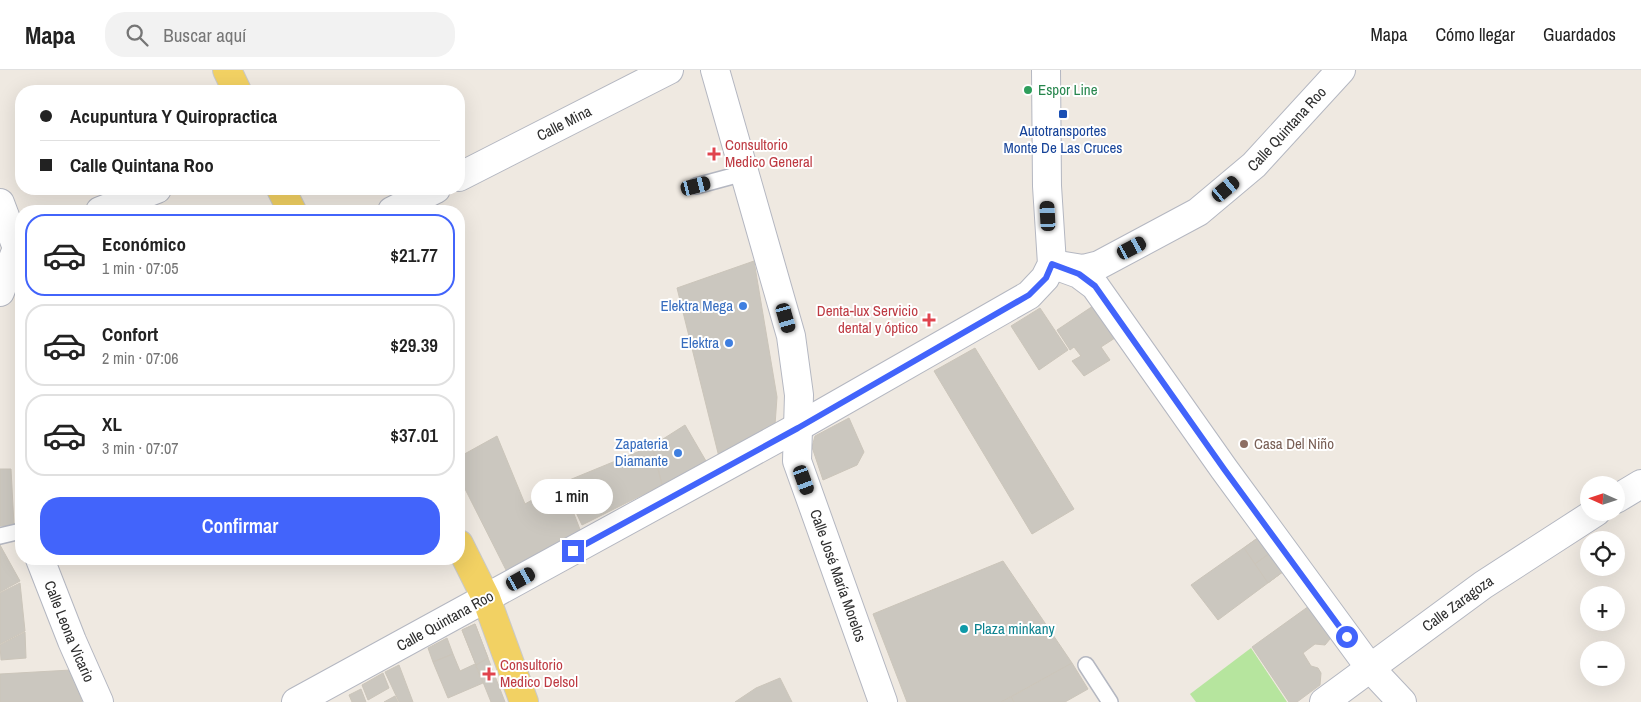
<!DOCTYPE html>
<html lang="es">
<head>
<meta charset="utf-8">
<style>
  :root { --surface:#fff; --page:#f2f2f2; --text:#222; --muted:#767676; --line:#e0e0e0; --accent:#4264fb }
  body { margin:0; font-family:"Archivo Narrow",sans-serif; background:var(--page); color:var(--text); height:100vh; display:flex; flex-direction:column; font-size:19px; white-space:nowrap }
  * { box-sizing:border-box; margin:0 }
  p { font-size:16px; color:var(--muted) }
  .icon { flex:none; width:28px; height:28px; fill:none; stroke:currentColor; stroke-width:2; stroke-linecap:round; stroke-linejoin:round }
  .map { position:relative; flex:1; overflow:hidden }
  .panel { position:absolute; left:15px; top:135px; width:450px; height:360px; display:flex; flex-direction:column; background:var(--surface); border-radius:20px; box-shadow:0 5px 20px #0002 }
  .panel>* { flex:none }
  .top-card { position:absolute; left:15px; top:15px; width:450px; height:110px; border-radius:20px; box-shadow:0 5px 20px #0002; display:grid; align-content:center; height:110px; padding:0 25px; background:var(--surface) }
  .needle { width:32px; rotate:273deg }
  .tools { position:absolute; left:1580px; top:406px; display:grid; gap:10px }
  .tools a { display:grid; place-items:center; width:45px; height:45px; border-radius:50%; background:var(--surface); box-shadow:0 5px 20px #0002; font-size:25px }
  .end { position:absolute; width:22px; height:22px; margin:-11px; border:6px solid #4264fb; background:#fff; box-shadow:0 0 0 2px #fff }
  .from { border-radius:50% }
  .bubble { position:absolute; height:35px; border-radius:18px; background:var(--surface); box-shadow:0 5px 20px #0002; font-size:16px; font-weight:600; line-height:35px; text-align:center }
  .car { position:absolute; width:15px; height:30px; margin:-15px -8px; border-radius:6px; box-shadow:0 0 4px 1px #0007; background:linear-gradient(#222 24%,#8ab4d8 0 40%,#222 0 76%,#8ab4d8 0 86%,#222 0) }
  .top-card b { display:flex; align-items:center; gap:18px; height:48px; font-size:19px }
  .top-card b+b { border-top:1px solid var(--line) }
  .top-card i { width:12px; height:12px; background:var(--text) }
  ul { padding:9px 0 0; list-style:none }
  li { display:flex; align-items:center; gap:15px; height:82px; margin:0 10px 8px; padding:0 15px; border:2px solid var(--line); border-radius:20px }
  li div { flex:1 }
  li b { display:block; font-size:19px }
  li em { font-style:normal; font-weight:600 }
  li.active { border-color:var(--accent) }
  li>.icon { width:45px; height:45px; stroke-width:1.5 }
  .primary-button { display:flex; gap:10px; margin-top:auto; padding:10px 25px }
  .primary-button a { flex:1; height:58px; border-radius:20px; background:var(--accent); color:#fff; font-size:20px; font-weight:600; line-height:58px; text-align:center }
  header { display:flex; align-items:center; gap:30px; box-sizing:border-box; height:70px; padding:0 25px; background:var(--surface); border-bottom:1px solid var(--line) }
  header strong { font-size:24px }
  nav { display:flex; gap:28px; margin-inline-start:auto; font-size:18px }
  .search { width:350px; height:45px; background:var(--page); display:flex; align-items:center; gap:12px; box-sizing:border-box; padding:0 18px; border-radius:20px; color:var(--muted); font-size:19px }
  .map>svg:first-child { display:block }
</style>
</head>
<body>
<header>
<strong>Mapa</strong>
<div class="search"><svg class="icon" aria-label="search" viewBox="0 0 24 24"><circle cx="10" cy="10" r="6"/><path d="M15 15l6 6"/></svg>Buscar aquí</div>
<nav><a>Mapa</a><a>Cómo llegar</a><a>Guardados</a></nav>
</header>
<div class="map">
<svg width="1641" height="632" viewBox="0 0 1641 632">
  <rect width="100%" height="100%" fill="#efe9e1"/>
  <!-- green -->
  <path fill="#b6e59e" d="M1251 578 1287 632H1196L1190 624Z"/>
  <!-- building -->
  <g fill="#cbc7bf" stroke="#cbc5ba">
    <path d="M754 191 777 327 775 355 719 387 677 218Z"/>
    <path d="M1093 236 1115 268 1101 277 1110 290 1084 306 1072 291 1081 286 1074 277 1070 280 1057 260Z"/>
    <path d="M1040 238 1068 280 1039 300 1011 256Z"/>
    <path d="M975 278 1074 439 1032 464 934 301Z"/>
    <path d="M849 348 864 382 857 395 823 410 812 377 815 366Z"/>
    <path d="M685 355 706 391 662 415 652 376Z"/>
    <path d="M497 366 525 434 562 413 581 462 507 502 459 407V387Z"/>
    <path d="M652 376 662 415 582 455 562 413Z"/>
    <path d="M0 399H11L14 455 0 456Z"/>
    <path d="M1259 467 1284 501 1218 550 1191 515Z"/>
    <path d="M1259 467 1270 483 1255 494 1244 478Z"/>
    <path d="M0 475 20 511 0 522Z"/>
    <path d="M1270 483 1284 501 1268 513 1255 494Z"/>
    <path d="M1003 491 1072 593 1001 632H907L873 544Z"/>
    <path d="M20 513 25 561 0 574V523Z"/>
    <path d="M1309 536 1330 565V569L1325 575 1315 574 1303 583 1311 596 1318 598 1321 603 1320 615 1297 632H1289L1252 577Z"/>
    <path d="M475 554 488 588 505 632H491L462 560Z"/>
    <path d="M475 554 488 588 476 595 462 560Z"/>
    <path d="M25 562 26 588 1 590 0 575Z"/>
    <path d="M447 568 453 584 433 592 428 578Z"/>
    <path d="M453 584 460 601 475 594 483 613 448 628 433 592Z"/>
    <path d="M1072 593 1088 619 1065 632H1014L1011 627Z"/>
    <path d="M399 595 413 632H399L385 602Z"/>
    <path d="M71 600 82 632H0V604Z"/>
    <path d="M383 603 389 618 368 630 362 615Z"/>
    <path d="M780 608 792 632H735L756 618Z"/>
    <path d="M361 619 366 632H352L349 625Z"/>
    <path d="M395 626 398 632H384Z"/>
    <path d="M1011 627 1014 632H1001Z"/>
  </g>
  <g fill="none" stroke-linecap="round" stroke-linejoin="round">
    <defs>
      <g id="service">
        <path d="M696 116 744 103"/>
        <path d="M0 466 21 461"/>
        <path d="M1086 595 1110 632"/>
      </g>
      <g id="minor">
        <path id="s1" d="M459 107 669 0"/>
        <path d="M0 133 17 178 21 199"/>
        <path d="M100 141 157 119"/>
        <path d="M392 141 436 119"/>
        <path d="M1057 196 1079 204 1095 216 1224 399 1370 598 1402 632"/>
        <path d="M0 222 17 178"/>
        <path d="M1616 429 1641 414"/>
        <path id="s2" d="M40 489 72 571 99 632"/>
        <path d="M296 632 486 528"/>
        <path id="s3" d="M1324 632 1483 515 1596 442"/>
      </g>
      <g id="secondary">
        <path id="s4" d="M715 0 791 266 799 325 797 391 883 632"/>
        <path id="s5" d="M1052 194 1083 199 1099 195 1198 142 1254 95 1341 0"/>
        <path d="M486 528 798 357 1029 225 1045 208 1052 194 1047 116 1046 0"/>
      </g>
      <g id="primary">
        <path d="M227 0 237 21"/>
        <path d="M281 119 292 141"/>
        <path d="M459 474 486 528 524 632"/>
      </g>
    </defs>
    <!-- service casing -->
    <use href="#service" stroke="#b4b7c1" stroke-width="18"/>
    <!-- minor casing -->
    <use href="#minor" stroke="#b4b7c1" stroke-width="30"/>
    <!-- secondary casing -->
    <use href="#secondary" stroke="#b4b7c1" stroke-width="30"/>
    <!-- primary casing -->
    <use href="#primary" stroke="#c9c9c9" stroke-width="30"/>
    <!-- service -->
    <use href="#service" stroke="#fff" stroke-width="15"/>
    <!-- minor -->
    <use href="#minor" stroke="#fff" stroke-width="28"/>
    <!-- secondary -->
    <use href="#secondary" stroke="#fff" stroke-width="28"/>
    <!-- primary -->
    <use href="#primary" stroke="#f2d163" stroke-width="28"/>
  </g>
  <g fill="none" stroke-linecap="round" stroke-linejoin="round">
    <!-- route -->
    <path stroke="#4264fb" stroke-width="6" d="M573 481 798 358 1029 225 1046 208 1052 194 1079 204 1095 216 1224 399 1347 567"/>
  </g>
  <!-- markers -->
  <circle fill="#2e9e5b" stroke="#fff" stroke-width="2" cx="1028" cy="20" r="5"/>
  <rect fill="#1a4fb4" stroke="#fff" stroke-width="2" x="1058" y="39" width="10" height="10" rx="2.5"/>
  <g fill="#e0444e" stroke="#fff" stroke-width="2">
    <path d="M711.5 76.5h5v5h5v5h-5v5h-5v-5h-5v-5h5z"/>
    <path d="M926.5 242.5h5v5h5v5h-5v5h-5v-5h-5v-5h5z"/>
    <path d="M486.5 596.5h5v5h5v5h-5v5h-5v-5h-5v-5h5z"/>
  </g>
  <g fill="#3f7fe0" stroke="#fff" stroke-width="2">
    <circle cx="743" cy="236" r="5"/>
    <circle cx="729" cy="273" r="5"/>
    <circle cx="678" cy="383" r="5"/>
  </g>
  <circle fill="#8d6e63" stroke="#fff" stroke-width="2" cx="1244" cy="374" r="5"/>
  <circle fill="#0f9aa8" stroke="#fff" stroke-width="2" cx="964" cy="559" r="5"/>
  <g text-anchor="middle" stroke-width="4" stroke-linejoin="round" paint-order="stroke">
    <!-- leisure labels -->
    <g font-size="15" fill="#27864d" stroke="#fff" text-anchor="start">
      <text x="1038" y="25">Espor Line</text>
    </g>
    <!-- street labels -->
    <g font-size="15" fill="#2e2e2e" stroke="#fff">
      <text dy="5" stroke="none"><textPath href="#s1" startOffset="118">Calle Mina</textPath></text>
      <text dy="5" stroke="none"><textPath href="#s5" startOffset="282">Calle Quintana Roo</textPath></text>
      <text dy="5" stroke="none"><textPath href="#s4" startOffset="524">Calle José María Morelos</textPath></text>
      <text dy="5" stroke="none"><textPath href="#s3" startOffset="166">Calle Zaragoza</textPath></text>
      <text transform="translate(445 551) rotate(-29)" y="5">Calle Quintana Roo</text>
      <text dy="5" stroke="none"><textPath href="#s2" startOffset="78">Calle Leona Vicario</textPath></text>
    </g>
    <!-- transit labels -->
    <g font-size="15" fill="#164399" stroke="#fff">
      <text x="1063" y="66">Autotransportes<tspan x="1063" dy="17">Monte De Las Cruces</tspan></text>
    </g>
    <!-- health labels -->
    <g font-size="15" fill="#be3a42" stroke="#fff" text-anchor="start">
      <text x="725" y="80">Consultorio<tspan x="725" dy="17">Medico General</tspan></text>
      <text x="918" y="246" text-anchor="end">Denta-lux Servicio<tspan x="918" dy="17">dental y óptico</tspan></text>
      <text x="500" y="600">Consultorio<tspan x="500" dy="17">Medico Delsol</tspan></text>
    </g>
    <!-- shop labels -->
    <g font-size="15" fill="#366cbe" stroke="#fff" text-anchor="end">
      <text x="733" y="241">Elektra Mega</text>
      <text x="719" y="278">Elektra</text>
      <text x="668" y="379">Zapateria<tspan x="668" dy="17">Diamante</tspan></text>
    </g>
    <!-- education labels -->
    <g font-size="15" fill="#785e54" stroke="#fff" text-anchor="start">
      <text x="1254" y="379">Casa Del Niño</text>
    </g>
    <!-- culture labels -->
    <g font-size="15" fill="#0d838f" stroke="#fff" text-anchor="start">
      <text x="974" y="564">Plaza minkany</text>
    </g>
  </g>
</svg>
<div class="tools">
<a><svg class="needle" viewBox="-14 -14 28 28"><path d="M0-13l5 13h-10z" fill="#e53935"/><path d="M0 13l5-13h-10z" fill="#767676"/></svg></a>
<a><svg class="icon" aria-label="locate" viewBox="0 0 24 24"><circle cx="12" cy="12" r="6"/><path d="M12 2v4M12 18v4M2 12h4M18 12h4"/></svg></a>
<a>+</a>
<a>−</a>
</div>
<i class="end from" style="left:1347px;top:567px"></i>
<i class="end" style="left:573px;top:481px"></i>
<div class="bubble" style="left:531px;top:409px;width:82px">1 min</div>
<i class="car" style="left:696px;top:116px;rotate:76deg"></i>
<i class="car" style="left:1226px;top:119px;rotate:50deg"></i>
<i class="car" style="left:1048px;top:146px;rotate:357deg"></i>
<i class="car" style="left:1132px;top:178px;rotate:62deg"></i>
<i class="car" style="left:786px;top:248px;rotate:164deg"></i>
<i class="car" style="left:804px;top:410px;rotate:160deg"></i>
<i class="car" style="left:521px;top:509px;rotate:61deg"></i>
<div class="top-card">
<b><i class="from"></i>Acupuntura Y Quiropractica</b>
<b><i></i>Calle Quintana Roo</b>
</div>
<section class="panel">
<ul>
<li class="active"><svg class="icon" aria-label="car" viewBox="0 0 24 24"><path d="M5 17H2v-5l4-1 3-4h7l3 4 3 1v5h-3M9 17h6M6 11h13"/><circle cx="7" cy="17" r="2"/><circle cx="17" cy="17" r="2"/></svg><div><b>Económico</b><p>1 min · 07:05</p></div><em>$21.77</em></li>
<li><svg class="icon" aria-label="car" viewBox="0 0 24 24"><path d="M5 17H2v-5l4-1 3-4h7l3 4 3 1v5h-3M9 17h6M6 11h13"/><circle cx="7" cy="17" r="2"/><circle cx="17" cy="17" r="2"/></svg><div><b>Confort</b><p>2 min · 07:06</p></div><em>$29.39</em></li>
<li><svg class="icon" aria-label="car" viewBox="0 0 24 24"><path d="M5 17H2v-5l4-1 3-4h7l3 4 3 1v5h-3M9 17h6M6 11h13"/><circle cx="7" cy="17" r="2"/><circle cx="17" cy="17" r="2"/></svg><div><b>XL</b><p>3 min · 07:07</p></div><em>$37.01</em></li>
</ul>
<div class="primary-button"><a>Confirmar</a></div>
</section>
</div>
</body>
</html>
